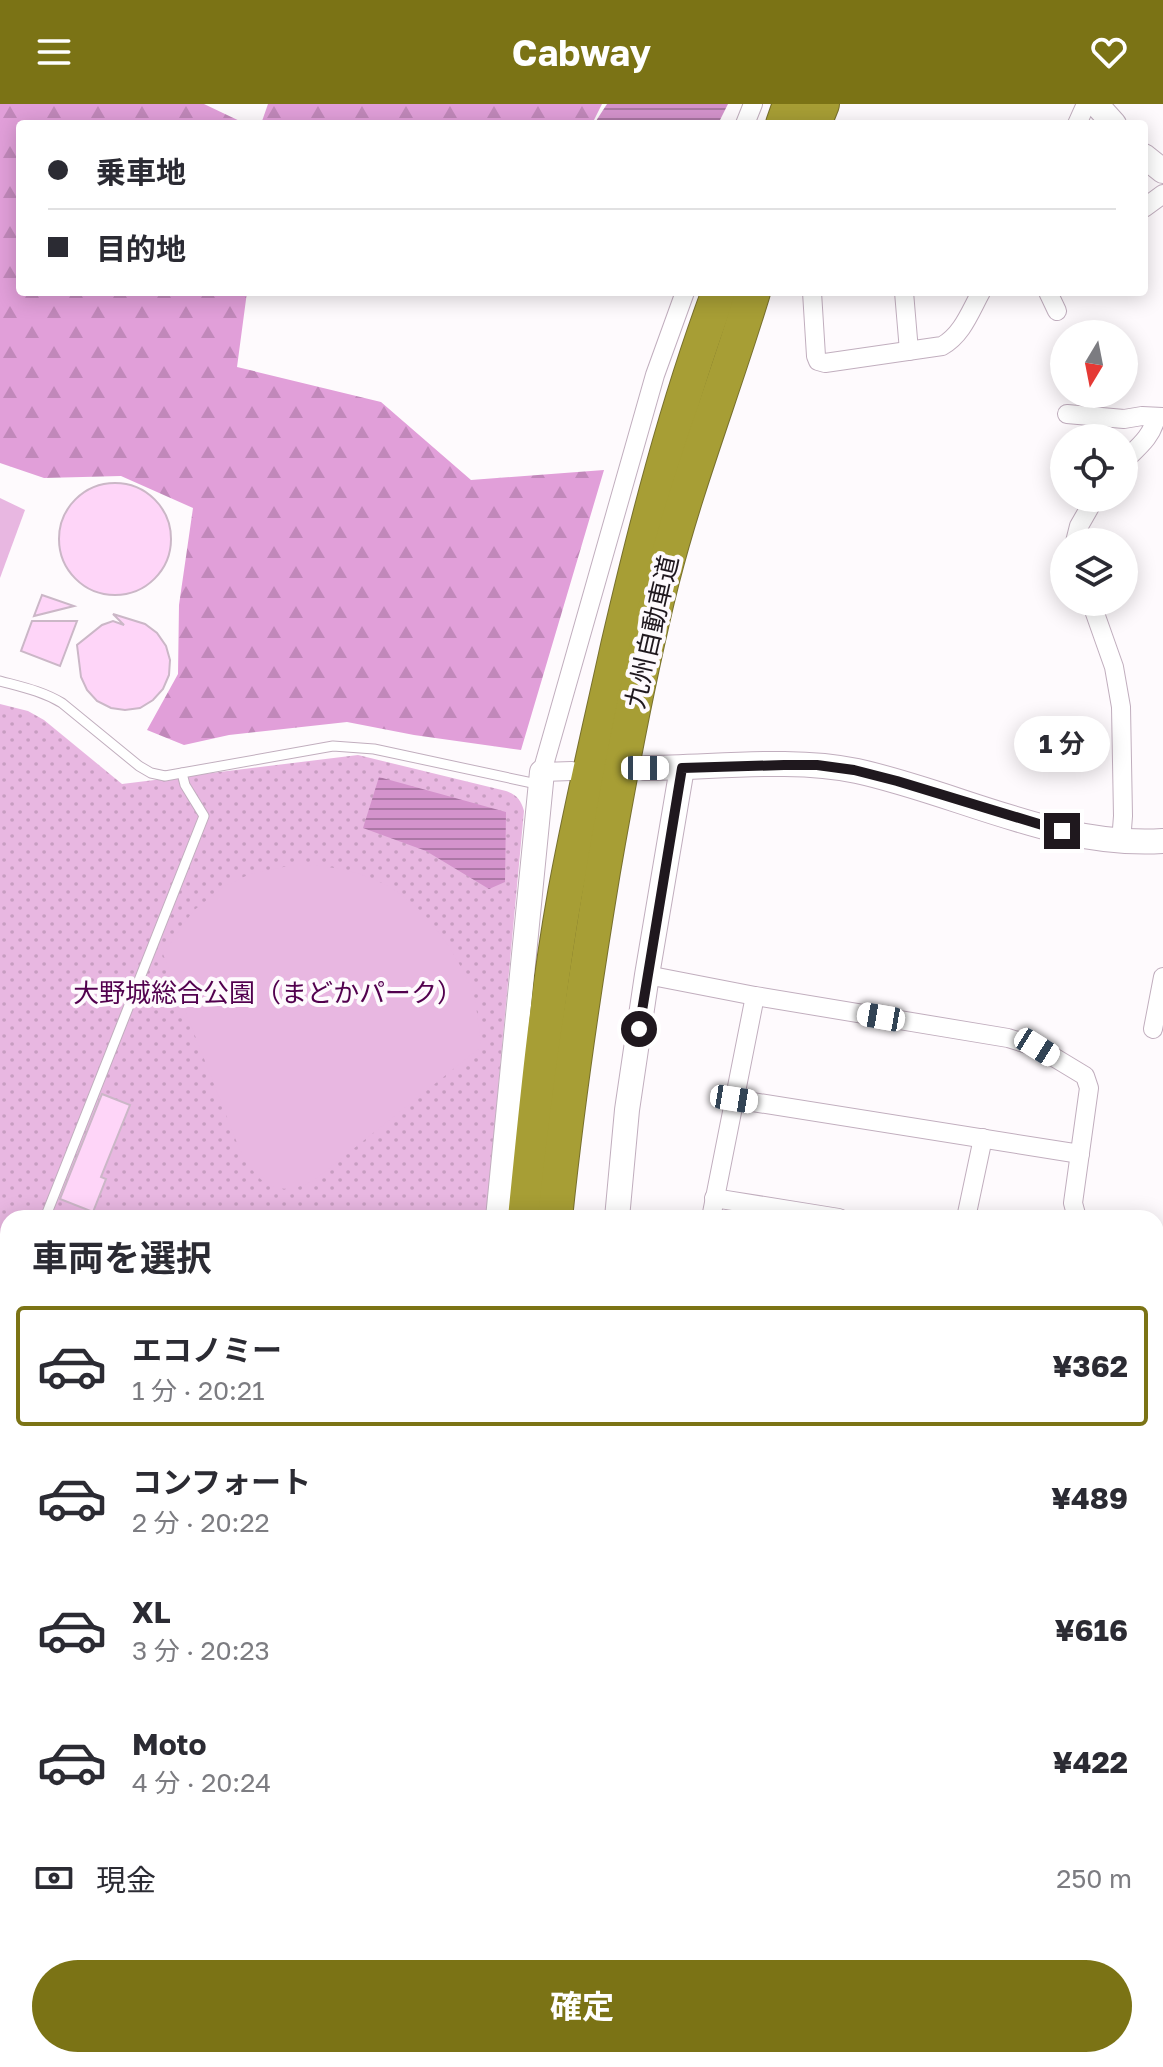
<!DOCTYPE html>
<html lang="ja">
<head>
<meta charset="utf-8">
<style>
  :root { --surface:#fff; --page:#f2f2f3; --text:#2b2b33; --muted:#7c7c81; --line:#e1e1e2; --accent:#7b7315 }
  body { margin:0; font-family:"Golos Text","Noto Sans JP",sans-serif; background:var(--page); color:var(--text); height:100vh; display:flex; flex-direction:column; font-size:30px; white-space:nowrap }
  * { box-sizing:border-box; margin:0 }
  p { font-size:26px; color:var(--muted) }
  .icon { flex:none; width:44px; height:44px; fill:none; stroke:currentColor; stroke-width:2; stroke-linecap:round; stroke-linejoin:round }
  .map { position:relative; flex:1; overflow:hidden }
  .sheet { position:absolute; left:0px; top:1106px; width:1164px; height:858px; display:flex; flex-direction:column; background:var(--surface); border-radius:24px 24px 0 0; box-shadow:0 4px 20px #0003 }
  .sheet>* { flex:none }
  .top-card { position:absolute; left:16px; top:16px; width:1132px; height:176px; border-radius:8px; box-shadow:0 4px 20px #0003; display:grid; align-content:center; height:176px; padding:0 32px; background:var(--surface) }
  .needle { width:52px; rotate:190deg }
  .buttons { position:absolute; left:1050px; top:216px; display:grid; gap:16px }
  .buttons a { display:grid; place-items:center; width:88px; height:88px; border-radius:50%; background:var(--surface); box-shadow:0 4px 20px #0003; font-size:40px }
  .end { position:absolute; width:36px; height:36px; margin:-18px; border:10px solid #1f181e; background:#fff; box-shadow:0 0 0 4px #fff }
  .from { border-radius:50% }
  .bubble { position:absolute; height:56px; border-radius:28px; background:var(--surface); box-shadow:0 4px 20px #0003; font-size:26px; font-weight:700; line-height:56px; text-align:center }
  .car { position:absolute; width:24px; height:48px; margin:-24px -12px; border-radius:10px; box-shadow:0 0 6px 2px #0007; background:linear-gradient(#fff 24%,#345 0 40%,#fff 0 76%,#345 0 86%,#fff 0) }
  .top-card b { display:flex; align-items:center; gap:28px; height:76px; font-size:30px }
  .top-card b+b { border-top:2px solid var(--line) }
  .top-card i { width:20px; height:20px; background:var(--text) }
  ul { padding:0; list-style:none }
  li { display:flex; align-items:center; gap:24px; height:120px; margin:0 16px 12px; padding:0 16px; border:4px solid transparent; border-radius:8px }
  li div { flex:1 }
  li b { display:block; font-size:30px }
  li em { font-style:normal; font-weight:700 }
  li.selected { border-color:var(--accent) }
  li>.icon { width:72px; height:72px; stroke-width:1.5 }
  h2 { padding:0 32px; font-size:36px; line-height:96px }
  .pay { display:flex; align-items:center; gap:20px; height:88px; padding:0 32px; font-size:30px }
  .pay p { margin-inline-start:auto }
  .primary-button { display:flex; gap:16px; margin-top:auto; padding:16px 32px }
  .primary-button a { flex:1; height:92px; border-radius:48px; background:var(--accent); color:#fff; font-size:32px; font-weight:700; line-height:92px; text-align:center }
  header { display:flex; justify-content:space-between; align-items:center; height:104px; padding:0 32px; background:var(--accent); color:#fff; font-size:36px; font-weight:700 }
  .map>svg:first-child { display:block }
</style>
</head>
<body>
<header><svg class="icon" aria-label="menu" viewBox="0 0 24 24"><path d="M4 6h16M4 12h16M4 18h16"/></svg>Cabway<svg class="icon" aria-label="heart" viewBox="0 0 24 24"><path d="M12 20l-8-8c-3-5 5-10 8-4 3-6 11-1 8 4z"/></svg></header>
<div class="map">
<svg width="1163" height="1963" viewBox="0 0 1163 1963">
  <defs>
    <pattern id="grass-dots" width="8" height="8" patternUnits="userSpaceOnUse" patternTransform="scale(2)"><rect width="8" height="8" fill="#e8b7e1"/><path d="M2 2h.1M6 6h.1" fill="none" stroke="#c79dc1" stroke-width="1.8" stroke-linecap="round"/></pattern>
    <pattern id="forest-firs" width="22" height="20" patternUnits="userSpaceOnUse" patternTransform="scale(2)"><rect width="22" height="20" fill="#e19fd9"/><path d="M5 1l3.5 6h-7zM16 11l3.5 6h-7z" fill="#c188ba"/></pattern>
    <pattern id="water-rules" width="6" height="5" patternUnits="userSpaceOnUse" patternTransform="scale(2)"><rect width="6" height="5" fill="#d493cc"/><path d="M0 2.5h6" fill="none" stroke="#ab77a5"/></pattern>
  </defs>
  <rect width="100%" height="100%" fill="#fefafd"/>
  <!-- grass -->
  <g fill="url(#grass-dots)">
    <path d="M0 600 28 607 44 616 122 680 358 651 506 687C517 691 521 696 524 707L486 1114H8V1913L0 1909Z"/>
    <path d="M91 1956H226L217 1963H105Z"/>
  </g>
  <!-- forest -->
  <g fill="url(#forest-firs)">
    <path d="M0 0H204L246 20H20V188H247L237 263 381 298 471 376 604 366 521 646 414 631 347 618 229 631 184 641 147 626 178 570 179 501 193 404 121 372 44 374 0 359Z"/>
    <path d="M268 0H602L592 20H261Z"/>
  </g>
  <!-- garden -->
  <g fill="#e8b7e1">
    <path d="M0 394 25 406 0 474Z"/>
    <path d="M293 761C364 761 410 783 449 843 459 859 469 876 474 893 478 909 479 927 481 943L313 1077C273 1096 257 1078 239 1044L163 850 193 807 225 782 250 770Z"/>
    <path d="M144 1106 167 1109 185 1114H101L121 1108Z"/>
  </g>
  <!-- water -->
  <g fill="url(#water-rules)">
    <path d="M607 0H728L718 20H594Z"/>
    <path d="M379 673 506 708 505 778 489 785 426 747 363 724Z"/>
  </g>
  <!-- building -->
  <g fill="#fed5f8" stroke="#cbb7c7" stroke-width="2">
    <circle cx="115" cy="435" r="56"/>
    <path d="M42 491 74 502 34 512Z"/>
    <path d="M113 510 145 520 157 529 166 542 170 556 169 571 163 585 153 596 140 604 125 606 111 604 97 597 87 586 81 573 77 541 102 521 113 517 124 521Z"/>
    <path d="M32 517H77L60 562 21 547Z"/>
    <path d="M102 990 130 1001 101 1073 106 1075 93 1108 60 1095Z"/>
  </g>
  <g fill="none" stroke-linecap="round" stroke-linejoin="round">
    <defs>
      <g id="service">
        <path d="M0 577C22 583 42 587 62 599L139 662 151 669 165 672 333 642 374 645 537 680"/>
        <path d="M45 1114 204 712 185 681 182 669"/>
        <path d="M0 1318 8 1208"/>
      </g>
      <g id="minor">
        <path d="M745 20 753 0"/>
        <path d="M1077 20 1086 0"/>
        <path d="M1144 104 1163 90"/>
        <path d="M812 188 816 252 818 257 825 259 942 242C962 231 970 208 981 188"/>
        <path d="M904 188 909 247"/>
        <path d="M1048 188 1057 207"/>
        <path d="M1067 310 1124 315 1142 312 1163 313"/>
        <path d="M1124 357C1138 343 1152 333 1156 313"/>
        <path d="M1075 438 1079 422 1095 394"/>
        <path d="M1091 498 1114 563 1121 603 1123 712 1121 738"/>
        <path d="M572 667 542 668 655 271 685 188"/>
        <path d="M647 871 755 892 1008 934 1037 943 1085 972 1089 984 1073 1099 1077 1114"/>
        <path d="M1153 925 1163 873"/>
        <path d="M734 995 1080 1050"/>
        <path d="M714 1094 839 1114"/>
        <path d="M711 1114 755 892"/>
        <path d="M966 1114 983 1034"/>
        <path d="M1156 1144 1163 1147"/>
        <path d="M1156 1250 1163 1239"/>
        <path d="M1156 1329 1163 1332"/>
        <path d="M1156 1431 1163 1419"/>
        <path d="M1156 1479 1163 1480"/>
        <path d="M1156 1626 1163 1616"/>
        <path d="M0 1922 8 1926"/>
        <path d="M65 1956 79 1963"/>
        <path d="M626 1956 644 1963"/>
        <path d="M987 1956 996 1963"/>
        <path d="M951 1963 954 1956"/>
      </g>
      <g id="tertiary">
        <path d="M1096 0 1114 20"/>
        <path d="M1144 52 1163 67"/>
        <path d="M645 664C712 664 792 653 857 667 958 689 1058 744 1163 737"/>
        <path d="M498 1114 542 668"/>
        <path d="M617 1114 627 1006 647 871 682 664"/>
        <path d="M0 1396 8 1404"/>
        <path d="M1156 1899 1163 1887"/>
        <path d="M255 1956 262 1963"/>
        <path d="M594 1956V1963"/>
        <path d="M459 1963V1956"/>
        <path d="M1122 1963 1126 1956"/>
      </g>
      <g id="motorway">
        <path d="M783 20 790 0"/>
        <path d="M814 20 822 0"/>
        <path d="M525 1114C536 1006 546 897 565 790 580 707 600 624 618 542 646 422 676 304 719 188"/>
        <path d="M555 1114C567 998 584 882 603 767 620 669 638 572 662 476 687 378 724 284 753 188"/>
        <path d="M502 1956V1963"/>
        <path d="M531 1956 532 1963"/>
      </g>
    </defs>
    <!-- service casing -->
    <use href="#service" stroke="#c1aebe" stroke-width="11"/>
    <!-- minor casing -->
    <use href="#minor" stroke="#c1aebe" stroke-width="20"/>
    <!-- tertiary casing -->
    <use href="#tertiary" stroke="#c1aebe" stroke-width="26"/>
    <!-- motorway casing -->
    <use href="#motorway" stroke="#776f2d" stroke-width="36"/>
    <!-- service -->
    <use href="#service" stroke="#fff" stroke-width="9"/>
    <!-- minor -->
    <use href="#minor" stroke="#fff" stroke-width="18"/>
    <!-- tertiary -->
    <use href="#tertiary" stroke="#fff" stroke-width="24"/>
    <!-- motorway -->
    <use href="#motorway" stroke="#a79e35" stroke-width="34"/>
  </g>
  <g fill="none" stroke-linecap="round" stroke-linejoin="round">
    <!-- route -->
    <path stroke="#1f181e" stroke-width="10" d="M639 925 682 664 784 661H817L854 666 897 677 1062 727"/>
  </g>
  <g text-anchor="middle" stroke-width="8" stroke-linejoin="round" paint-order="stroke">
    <!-- street labels -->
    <g font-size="26" fill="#1f181e" stroke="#fefafd">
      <text transform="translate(652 528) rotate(-77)" y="9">九州自動車道</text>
    </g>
    <!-- park labels -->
    <g font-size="26" fill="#52014e" stroke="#fefafd">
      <text x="268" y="898">大野城総合公園（まどかパーク）</text>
    </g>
  </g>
</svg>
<div class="buttons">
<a><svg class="needle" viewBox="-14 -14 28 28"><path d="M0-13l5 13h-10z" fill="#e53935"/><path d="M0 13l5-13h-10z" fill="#7c7c81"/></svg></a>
<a><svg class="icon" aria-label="locate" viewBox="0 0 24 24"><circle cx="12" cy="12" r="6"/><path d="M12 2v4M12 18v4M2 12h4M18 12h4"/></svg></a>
<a><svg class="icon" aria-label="layers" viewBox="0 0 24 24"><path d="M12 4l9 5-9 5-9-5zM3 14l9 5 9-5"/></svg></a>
</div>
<i class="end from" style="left:639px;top:925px"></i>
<i class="end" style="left:1062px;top:727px"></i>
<div class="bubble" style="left:1014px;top:612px;width:96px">1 分</div>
<i class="car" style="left:645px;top:664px;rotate:90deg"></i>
<i class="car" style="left:881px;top:913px;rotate:280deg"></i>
<i class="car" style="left:1037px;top:943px;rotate:122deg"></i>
<i class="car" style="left:734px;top:995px;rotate:99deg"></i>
<div class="top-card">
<b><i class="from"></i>乗車地</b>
<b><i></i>目的地</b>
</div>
<section class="sheet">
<h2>車両を選択</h2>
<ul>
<li class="selected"><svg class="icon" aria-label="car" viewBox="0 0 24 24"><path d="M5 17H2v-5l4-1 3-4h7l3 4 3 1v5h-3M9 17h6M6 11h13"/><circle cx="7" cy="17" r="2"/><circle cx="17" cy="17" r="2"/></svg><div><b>エコノミー</b><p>1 分 · 20:21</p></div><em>¥362</em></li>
<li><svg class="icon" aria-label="car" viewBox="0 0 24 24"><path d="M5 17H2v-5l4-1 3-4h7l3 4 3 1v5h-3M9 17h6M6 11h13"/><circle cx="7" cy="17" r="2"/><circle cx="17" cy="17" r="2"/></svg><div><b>コンフォート</b><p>2 分 · 20:22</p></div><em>¥489</em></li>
<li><svg class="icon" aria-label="car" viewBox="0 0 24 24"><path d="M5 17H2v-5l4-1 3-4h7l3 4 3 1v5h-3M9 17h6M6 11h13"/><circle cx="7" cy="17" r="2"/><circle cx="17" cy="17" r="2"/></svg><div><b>XL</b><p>3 分 · 20:23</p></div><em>¥616</em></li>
<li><svg class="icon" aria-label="car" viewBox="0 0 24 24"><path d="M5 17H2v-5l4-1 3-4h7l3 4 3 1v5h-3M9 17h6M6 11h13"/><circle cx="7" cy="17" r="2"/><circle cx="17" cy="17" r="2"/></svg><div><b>Moto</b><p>4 分 · 20:24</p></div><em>¥422</em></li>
</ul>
<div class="pay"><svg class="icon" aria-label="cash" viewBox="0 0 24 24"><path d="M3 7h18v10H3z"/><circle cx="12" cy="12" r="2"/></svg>現金<p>250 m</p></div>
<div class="primary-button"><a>確定</a></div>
</section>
</div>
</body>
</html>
